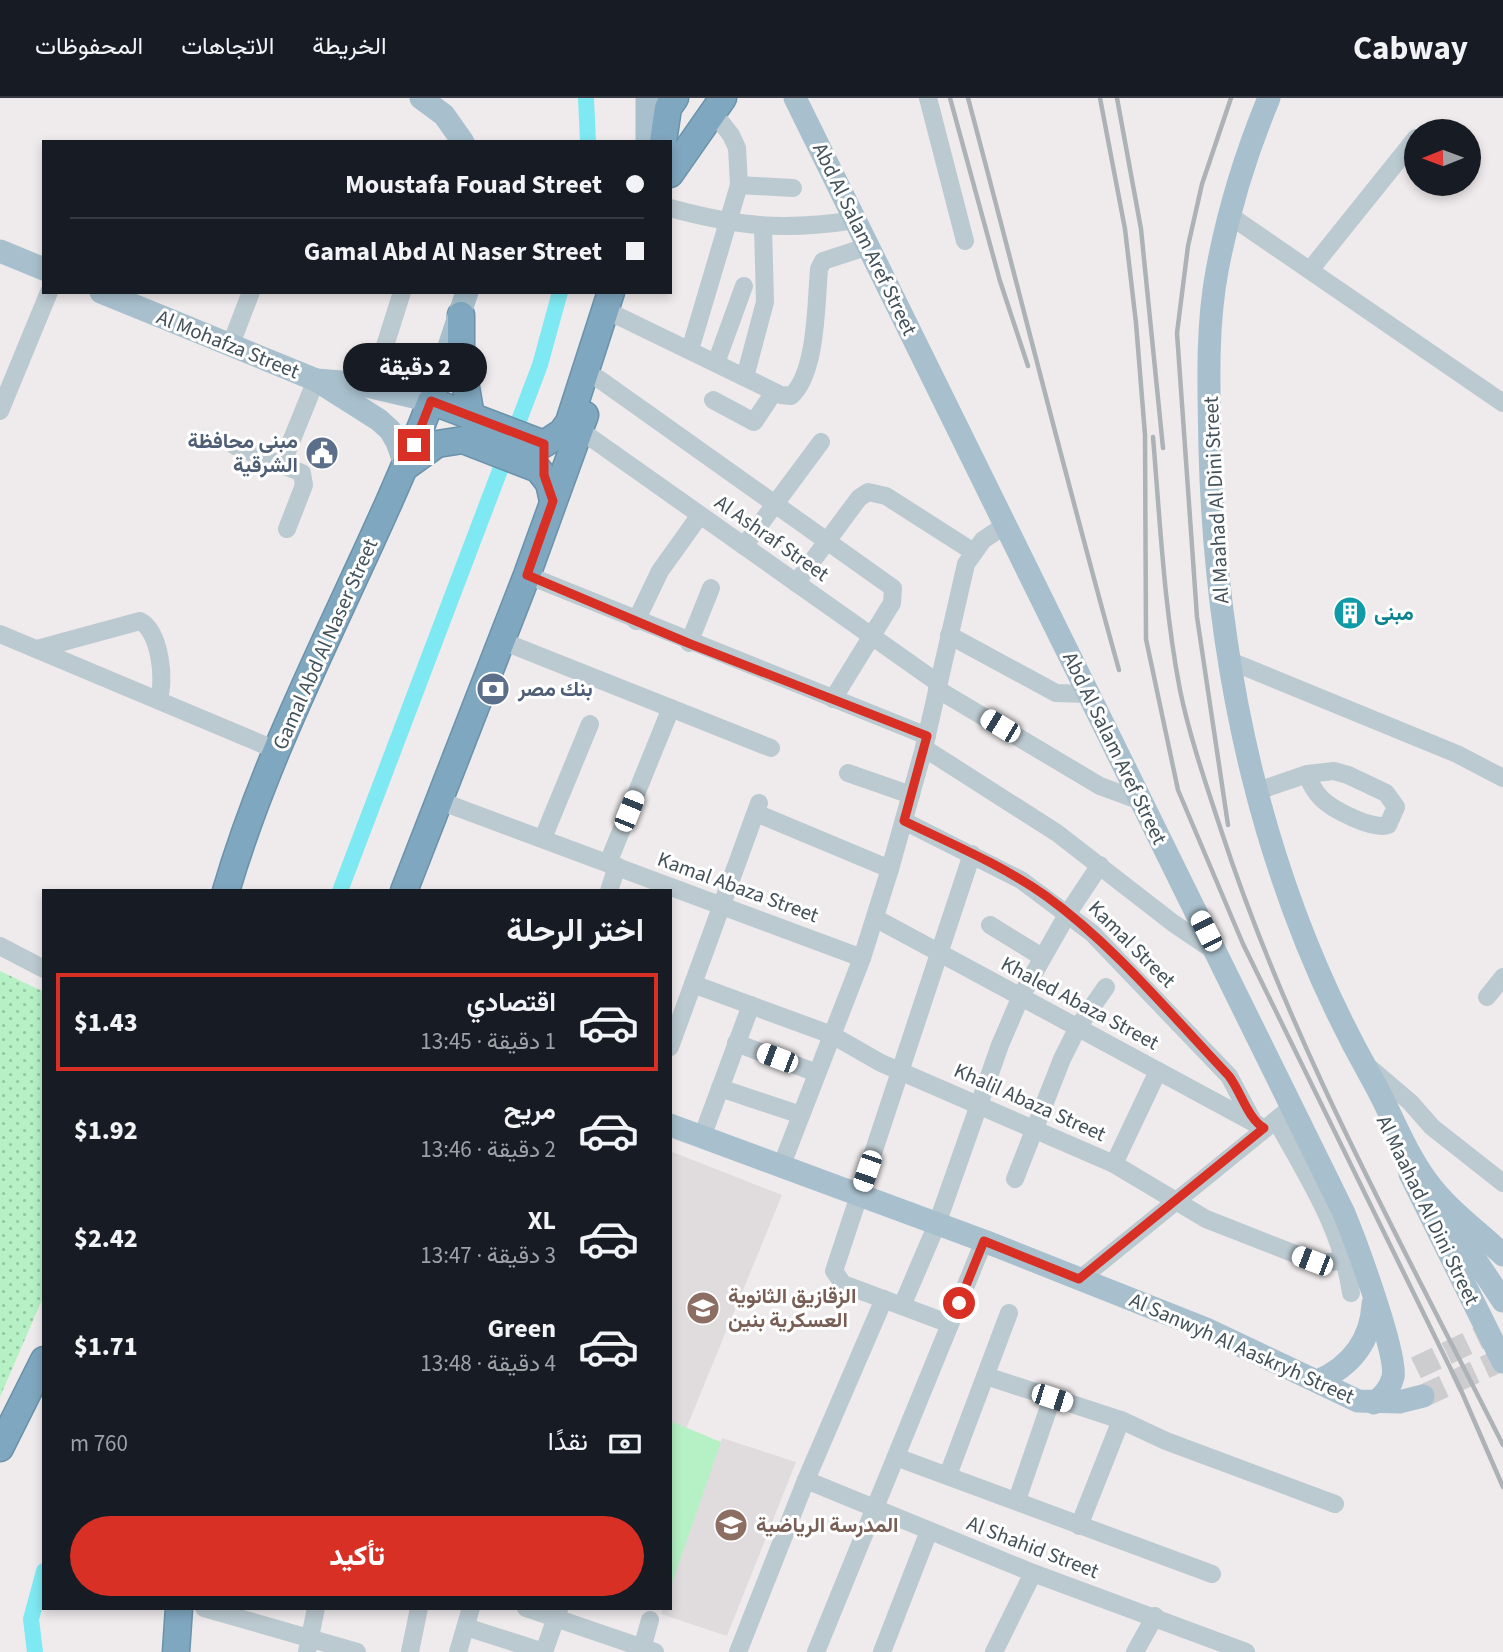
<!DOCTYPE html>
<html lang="ar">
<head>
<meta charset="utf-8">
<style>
  :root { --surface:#171b24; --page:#242831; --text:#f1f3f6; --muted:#9ea1a6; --line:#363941; --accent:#d93025 }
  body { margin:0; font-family:"Source Sans 3",Vazirmatn,sans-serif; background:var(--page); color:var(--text); direction:rtl; height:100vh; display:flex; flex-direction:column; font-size:26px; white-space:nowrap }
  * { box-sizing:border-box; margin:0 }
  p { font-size:23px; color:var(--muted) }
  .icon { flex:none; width:38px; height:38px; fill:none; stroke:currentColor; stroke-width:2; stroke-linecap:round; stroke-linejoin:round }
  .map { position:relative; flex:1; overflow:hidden; direction:ltr }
  .sheet { position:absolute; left:42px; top:791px; width:630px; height:721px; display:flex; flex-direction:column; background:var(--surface); border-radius:0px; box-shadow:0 4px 10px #0003; direction:rtl }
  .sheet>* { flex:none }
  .top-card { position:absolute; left:42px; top:42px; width:630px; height:154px; border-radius:0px; box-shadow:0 4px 10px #0003; direction:rtl; display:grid; align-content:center; height:154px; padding:0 28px; background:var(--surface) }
  .needle { width:46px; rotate:269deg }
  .buttons { position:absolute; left:1404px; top:21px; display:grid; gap:14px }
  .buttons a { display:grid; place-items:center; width:77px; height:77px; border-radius:50%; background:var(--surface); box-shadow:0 4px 10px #0003; font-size:35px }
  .end { position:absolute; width:32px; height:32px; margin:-16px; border:9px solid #d93025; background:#fff; box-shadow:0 0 0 4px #fff }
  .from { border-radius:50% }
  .bubble { position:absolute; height:49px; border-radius:24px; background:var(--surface); box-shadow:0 4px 10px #0003; font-size:23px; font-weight:800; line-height:49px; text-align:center; direction:rtl }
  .car { position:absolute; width:21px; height:42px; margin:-21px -10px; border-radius:9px; box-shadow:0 0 5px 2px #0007; background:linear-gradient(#fff 24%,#345 0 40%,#fff 0 76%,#345 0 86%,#fff 0) }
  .top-card b { display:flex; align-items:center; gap:24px; height:66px; font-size:26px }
  .top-card b+b { border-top:2px solid var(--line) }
  .top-card i { width:18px; height:18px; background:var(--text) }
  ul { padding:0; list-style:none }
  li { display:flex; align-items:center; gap:21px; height:98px; margin:0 14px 10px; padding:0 14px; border:4px solid transparent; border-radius:0px }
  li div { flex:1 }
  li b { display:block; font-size:26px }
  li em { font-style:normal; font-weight:800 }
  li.selected { border-color:var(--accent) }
  li>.icon { width:63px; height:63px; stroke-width:1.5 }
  h2 { padding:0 28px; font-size:32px; line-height:84px }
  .pay { display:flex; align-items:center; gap:18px; height:77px; padding:0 28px; font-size:26px }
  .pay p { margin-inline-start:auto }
  .primary-button { display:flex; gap:14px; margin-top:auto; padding:14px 28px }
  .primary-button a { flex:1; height:80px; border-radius:42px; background:var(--accent); color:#fff; font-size:28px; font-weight:800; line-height:80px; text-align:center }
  header { display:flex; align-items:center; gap:42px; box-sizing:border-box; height:98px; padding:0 35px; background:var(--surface); border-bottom:2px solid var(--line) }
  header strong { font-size:33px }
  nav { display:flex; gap:38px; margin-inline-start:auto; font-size:24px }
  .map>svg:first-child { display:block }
</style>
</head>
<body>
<header>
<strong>Cabway</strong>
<nav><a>الخريطة</a><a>الاتجاهات</a><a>المحفوظات</a></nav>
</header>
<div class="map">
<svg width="1503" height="1554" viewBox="0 0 1503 1554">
  <defs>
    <pattern id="grass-dots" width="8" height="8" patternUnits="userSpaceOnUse" patternTransform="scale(1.75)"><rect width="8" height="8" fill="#b5f1c4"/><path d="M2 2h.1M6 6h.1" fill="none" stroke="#95c6a2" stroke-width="1.8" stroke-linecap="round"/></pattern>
  </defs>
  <rect width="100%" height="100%" fill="#efebec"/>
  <!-- education -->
  <g fill="#e0dcde">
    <path d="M670 1053 782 1097 686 1331 670 1323Z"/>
    <path d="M722 1340 796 1364 727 1538 661 1516 663 1510H670V1490Z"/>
  </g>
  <!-- grass -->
  <path fill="url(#grass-dots)" d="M0 873 44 894V1197L0 1299Z"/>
  <!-- park -->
  <path fill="#b5f1c4" d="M670 1323 721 1344 670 1491Z"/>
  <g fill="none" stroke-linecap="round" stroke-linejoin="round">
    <!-- canal -->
    <g stroke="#7ee9f2" stroke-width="16">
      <path d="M586 0 588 44"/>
      <path d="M340 793 540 267 560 194"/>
      <path d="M35 1554 31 1521 44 1473"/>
    </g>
    <!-- major-tunnel -->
    <g stroke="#cdcccf" stroke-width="23" stroke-dasharray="23 11" stroke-linecap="butt">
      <path d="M1416 1270 1493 1233"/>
      <path d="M1423 1298 1503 1261"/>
    </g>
    <defs>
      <g id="highway">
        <path d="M663 44 668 10 675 0"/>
        <path d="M670 76 723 0"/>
        <path d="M461 217V261L471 318"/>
        <path d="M408 367 437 346 463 342 538 371 549 385 553 403"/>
        <path d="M226 793C276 623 368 468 431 303L544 346 562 334 569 324 611 194"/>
        <path d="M404 793 527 477 585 317"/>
        <path d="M0 1350 44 1262"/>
        <path d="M176 1554 179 1510"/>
      </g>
    </defs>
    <!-- highway casing -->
    <use href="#highway" stroke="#6a92ab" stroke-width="29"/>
    <!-- minor -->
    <g stroke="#bbc9d0" stroke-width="18">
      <path d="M928 0 965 143"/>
      <path d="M739 87 793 90"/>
      <path d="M670 110C740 129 784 133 856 122"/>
      <path d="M1229 117 1503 305"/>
      <path d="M1310 172 1416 40"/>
      <path d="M618 218 781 297 791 298C817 275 816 204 819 171L823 163 869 148"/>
      <path d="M231 246 251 194"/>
      <path d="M690 252 739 87 737 50 731 37 713 14"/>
      <path d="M716 265 744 188"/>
      <path d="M745 279 765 204 763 128"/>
      <path d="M599 281 893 490 892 505 833 601"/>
      <path d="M372 289 402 194"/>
      <path d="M713 302 754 324 774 294"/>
      <path d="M0 313 49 194"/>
      <path d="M580 332 938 585"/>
      <path d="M235 348 302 375 304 387 287 431"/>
      <path d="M282 366 316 282"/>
      <path d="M744 448 821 344"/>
      <path d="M527 477 927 638"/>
      <path d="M796 485 859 400 868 394 886 398 972 453"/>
      <path d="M636 523 660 473 700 417"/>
      <path d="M0 536 276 652"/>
      <path d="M949 537 1056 595 1087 596"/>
      <path d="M502 543 771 650"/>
      <path d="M689 545 711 490"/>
      <path d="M37 551 140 523C160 533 166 584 158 602"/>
      <path d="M1228 562 1457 656 1503 680"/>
      <path d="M937 591 1100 688 1141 703"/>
      <path d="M924 650 1057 735 1173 825 1216 854"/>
      <path d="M848 675 911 697"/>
      <path d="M1255 694 1307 676C1310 685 1314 693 1321 700 1331 711 1374 733 1388 727L1396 709 1386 695 1348 677 1334 673 1307 676"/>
      <path d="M440 703 862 860"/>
      <path d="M756 715 890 771"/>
      <path d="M904 723 1021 782 1092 835 1229 978 1254 1025"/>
      <path d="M543 740 590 626"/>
      <path d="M608 765 671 610"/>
      <path d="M609 793 617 768"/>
      <path d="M875 820 1258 1027"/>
      <path d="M990 827 1042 859"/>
      <path d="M0 848 44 871"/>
      <path d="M693 886 832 937 881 965 1114 1066 1206 1121 1313 1163 1323 1165 1345 1162"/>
      <path d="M1487 899 1503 879"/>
      <path d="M736 945 817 975"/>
      <path d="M670 949 759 705"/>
      <path d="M1370 970 1410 1004 1432 1029 1503 1085"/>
      <path d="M720 990 801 1017"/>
      <path d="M1276 1022C1307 1078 1342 1131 1351 1195"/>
      <path d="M702 1039 751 907"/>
      <path d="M1114 1066 1158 973"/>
      <path d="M781 1069 862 860 890 771 924 650 966 466 983 442 1007 426"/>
      <path d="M1015 1081 1062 961 1078 929 1106 889"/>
      <path d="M1079 1182 1292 1009"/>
      <path d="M902 1208 937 1126 1000 947 1021 898 1068 815 1100 767"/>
      <path d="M950 1226 843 1186 834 1173 972 756"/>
      <path d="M986 1278 1121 1322 1166 1343 1335 1406"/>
      <path d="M896 1359 1212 1476"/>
      <path d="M948 1377 1009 1215"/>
      <path d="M806 1382 1033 1475 1246 1554"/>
      <path d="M1017 1402 1052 1300"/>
      <path d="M1079 1428 1121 1322"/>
      <path d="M204 1510 357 1554"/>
      <path d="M526 1510 655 1554"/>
      <path d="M466 1529 544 1554"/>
      <path d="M307 1554 316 1510"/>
      <path d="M410 1554 419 1510"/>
      <path d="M458 1554 471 1510"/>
      <path d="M544 1554 559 1511"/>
      <path d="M641 1554 650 1522"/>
      <path d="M738 1554 806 1382 884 1201"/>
      <path d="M816 1554 984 1143"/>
      <path d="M882 1554 929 1433"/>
      <path d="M994 1554 1033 1475"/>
      <path d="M1135 1554 1155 1518"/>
    </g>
    <!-- major -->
    <g stroke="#a8c0cd" stroke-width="23">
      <path d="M421 0 444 17 463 44"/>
      <path d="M647 0V44"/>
      <path d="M795 0 1343 1113C1354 1139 1398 1257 1393 1279 1390 1291 1383 1298 1374 1305"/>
      <path d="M1269 0C1246 55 1228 114 1217 173 1206 232 1209 293 1210 353 1216 571 1263 788 1371 979 1390 1012 1404 1052 1427 1083 1447 1111 1478 1133 1503 1157"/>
      <path d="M0 153 44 171"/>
      <path d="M101 194 316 282 379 322 390 332 397 344 406 369"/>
      <path d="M316 282 354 285 431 303 467 194"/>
      <path d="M670 1027 984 1143 1206 1231 1358 1303 1399 1304 1423 1298"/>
      <path d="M1410 1076 1503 1264"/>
      <path d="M1443 1113 1503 1203"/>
      <path d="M1318 1283C1351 1268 1371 1243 1373 1206"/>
    </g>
    <!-- highway -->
    <use href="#highway" stroke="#7fa7bf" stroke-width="26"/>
    <!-- rail -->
    <g stroke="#adb2b7" stroke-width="4.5">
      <path d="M950 0 1000 183 1028 268"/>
      <path d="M968 0C1019 191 1066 382 1119 572"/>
      <path d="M1100 0 1125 131 1136 225 1145 337 1146 541 1178 692 1243 846 1460 1290 1503 1389"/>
      <path d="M1117 0 1141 131 1163 350"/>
      <path d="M1153 339C1160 423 1164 509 1180 592 1190 640 1206 686 1221 732 1291 947 1402 1146 1503 1347"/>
      <path d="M1228 727 1197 519 1177 235 1188 148 1202 86 1231 0"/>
    </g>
  </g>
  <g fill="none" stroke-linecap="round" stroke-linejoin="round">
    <!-- route -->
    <path stroke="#d93025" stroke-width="9" d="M414 347 431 303 544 346V377L553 403 527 477 688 545 927 638 904 723C952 746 1002 767 1046 798 1115 848 1171 917 1229 978 1241 994 1248 1021 1264 1030L1079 1181 984 1143 959 1205"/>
  </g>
  <!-- icons -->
  <defs>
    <symbol id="civic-disc" viewBox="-11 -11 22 22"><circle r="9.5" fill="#5c6f8a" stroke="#fff"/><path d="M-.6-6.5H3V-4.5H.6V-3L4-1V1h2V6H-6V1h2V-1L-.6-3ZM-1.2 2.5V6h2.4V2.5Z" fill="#fff"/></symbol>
    <symbol id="building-disc" viewBox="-11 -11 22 22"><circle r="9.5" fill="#0f9aa8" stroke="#fff"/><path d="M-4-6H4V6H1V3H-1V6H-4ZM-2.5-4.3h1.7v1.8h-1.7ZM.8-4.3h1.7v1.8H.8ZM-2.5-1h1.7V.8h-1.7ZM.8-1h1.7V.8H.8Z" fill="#fff"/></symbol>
    <symbol id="bank-disc" viewBox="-11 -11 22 22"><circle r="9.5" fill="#5c6f8a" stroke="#fff"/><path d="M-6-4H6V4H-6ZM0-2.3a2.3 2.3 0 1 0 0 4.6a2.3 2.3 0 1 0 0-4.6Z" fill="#fff"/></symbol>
    <symbol id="school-disc" viewBox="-11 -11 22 22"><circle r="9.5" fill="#8d6e63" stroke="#fff"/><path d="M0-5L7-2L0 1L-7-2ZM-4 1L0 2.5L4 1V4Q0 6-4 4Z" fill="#fff"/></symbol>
  </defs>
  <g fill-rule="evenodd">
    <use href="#civic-disc" x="303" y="336" width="38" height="38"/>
    <use href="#building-disc" x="1331" y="496" width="38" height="38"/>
    <use href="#bank-disc" x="474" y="572" width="38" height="38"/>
    <use href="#school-disc" x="684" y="1191" width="38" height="38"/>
    <use href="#school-disc" x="712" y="1408" width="38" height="38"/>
  </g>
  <g text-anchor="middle" stroke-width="6" stroke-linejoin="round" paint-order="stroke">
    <!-- street labels -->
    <g font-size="21" fill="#43525a" stroke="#fff">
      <text transform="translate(865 141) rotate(64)" y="7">Abd Al Salam Aref Street</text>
      <text transform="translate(228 246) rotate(22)" y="7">Al Mohafza Street</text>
      <text transform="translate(1216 402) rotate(-93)" y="7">Al Maahad Al Dini Street</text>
      <text transform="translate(772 440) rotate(35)" y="7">Al Ashraf Street</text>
      <text transform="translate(325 546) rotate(-66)" y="7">Gamal Abd Al Naser Street</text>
      <text transform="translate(1115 650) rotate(64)" y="7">Abd Al Salam Aref Street</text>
      <text transform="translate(738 789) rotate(20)" y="7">Kamal Abaza Street</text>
      <text transform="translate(1132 846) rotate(45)" y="7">Kamal Street</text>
      <text transform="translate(1080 905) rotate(28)" y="7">Khaled Abaza Street</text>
      <text transform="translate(1030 1004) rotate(24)" y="7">Khalil Abaza Street</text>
      <text transform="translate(1428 1112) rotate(64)" y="7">Al Maahad Al Dini Street</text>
      <text transform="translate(1242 1250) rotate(24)" y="7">Al Sanwyh Al Aaskryh Street</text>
      <text transform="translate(1033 1449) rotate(21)" y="7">Al Shahid Street</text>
    </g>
    <!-- service labels -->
    <g font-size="21" font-weight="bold" fill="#4e5e75" stroke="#fff" text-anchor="end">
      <text x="298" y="350">مبنى محافظة<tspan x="298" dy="24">الشرقية</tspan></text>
      <text x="518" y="598" text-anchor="start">بنك مصر</text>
    </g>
    <!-- culture labels -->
    <g font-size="21" font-weight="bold" fill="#0d838f" stroke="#fff" text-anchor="start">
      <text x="1374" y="522">مبنى</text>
    </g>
    <!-- education labels -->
    <g font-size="21" font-weight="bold" fill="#785e54" stroke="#fff" text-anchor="start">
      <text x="728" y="1205">الزقازيق الثانوية<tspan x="728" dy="24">العسكرية بنين</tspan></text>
      <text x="756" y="1434">المدرسة الرياضية</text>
    </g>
  </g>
</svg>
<div class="buttons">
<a><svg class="needle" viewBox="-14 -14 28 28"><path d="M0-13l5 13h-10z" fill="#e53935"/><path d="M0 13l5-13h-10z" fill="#9ea1a6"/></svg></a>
</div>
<i class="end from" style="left:959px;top:1205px"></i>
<i class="end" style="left:414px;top:347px"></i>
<div class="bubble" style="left:343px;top:245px;width:144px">2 دقيقة</div>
<i class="car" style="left:1000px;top:628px;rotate:301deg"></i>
<i class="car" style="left:629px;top:713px;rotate:22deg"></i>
<i class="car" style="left:1206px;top:833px;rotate:333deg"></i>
<i class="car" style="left:777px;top:960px;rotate:291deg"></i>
<i class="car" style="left:867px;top:1073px;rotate:199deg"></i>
<i class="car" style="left:1312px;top:1163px;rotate:291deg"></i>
<i class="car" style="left:1052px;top:1300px;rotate:108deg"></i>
<div class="top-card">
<b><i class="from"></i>Moustafa Fouad Street</b>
<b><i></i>Gamal Abd Al Naser Street</b>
</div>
<section class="sheet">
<h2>اختر الرحلة</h2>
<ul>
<li class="selected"><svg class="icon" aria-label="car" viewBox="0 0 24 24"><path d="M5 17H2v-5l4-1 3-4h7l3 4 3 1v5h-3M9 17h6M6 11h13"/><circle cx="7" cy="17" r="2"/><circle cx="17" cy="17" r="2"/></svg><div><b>اقتصادي</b><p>1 دقيقة · 13:45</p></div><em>$1.43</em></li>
<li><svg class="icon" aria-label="car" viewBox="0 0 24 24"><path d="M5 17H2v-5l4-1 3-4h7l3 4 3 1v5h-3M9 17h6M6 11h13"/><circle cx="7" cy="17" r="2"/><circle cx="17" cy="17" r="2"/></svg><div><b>مريح</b><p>2 دقيقة · 13:46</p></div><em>$1.92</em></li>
<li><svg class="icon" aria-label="car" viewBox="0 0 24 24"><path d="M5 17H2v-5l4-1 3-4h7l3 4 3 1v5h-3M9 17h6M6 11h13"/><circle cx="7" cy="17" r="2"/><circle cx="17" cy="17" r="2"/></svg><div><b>XL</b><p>3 دقيقة · 13:47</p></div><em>$2.42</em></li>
<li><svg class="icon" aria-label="car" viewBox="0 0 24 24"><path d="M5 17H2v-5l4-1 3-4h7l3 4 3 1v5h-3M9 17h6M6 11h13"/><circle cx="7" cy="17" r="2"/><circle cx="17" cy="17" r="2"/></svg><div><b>Green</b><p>4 دقيقة · 13:48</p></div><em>$1.71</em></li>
</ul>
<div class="pay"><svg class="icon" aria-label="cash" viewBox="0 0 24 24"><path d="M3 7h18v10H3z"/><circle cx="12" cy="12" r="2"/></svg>نقدًا<p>760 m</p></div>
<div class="primary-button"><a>تأكيد</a></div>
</section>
</div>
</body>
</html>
